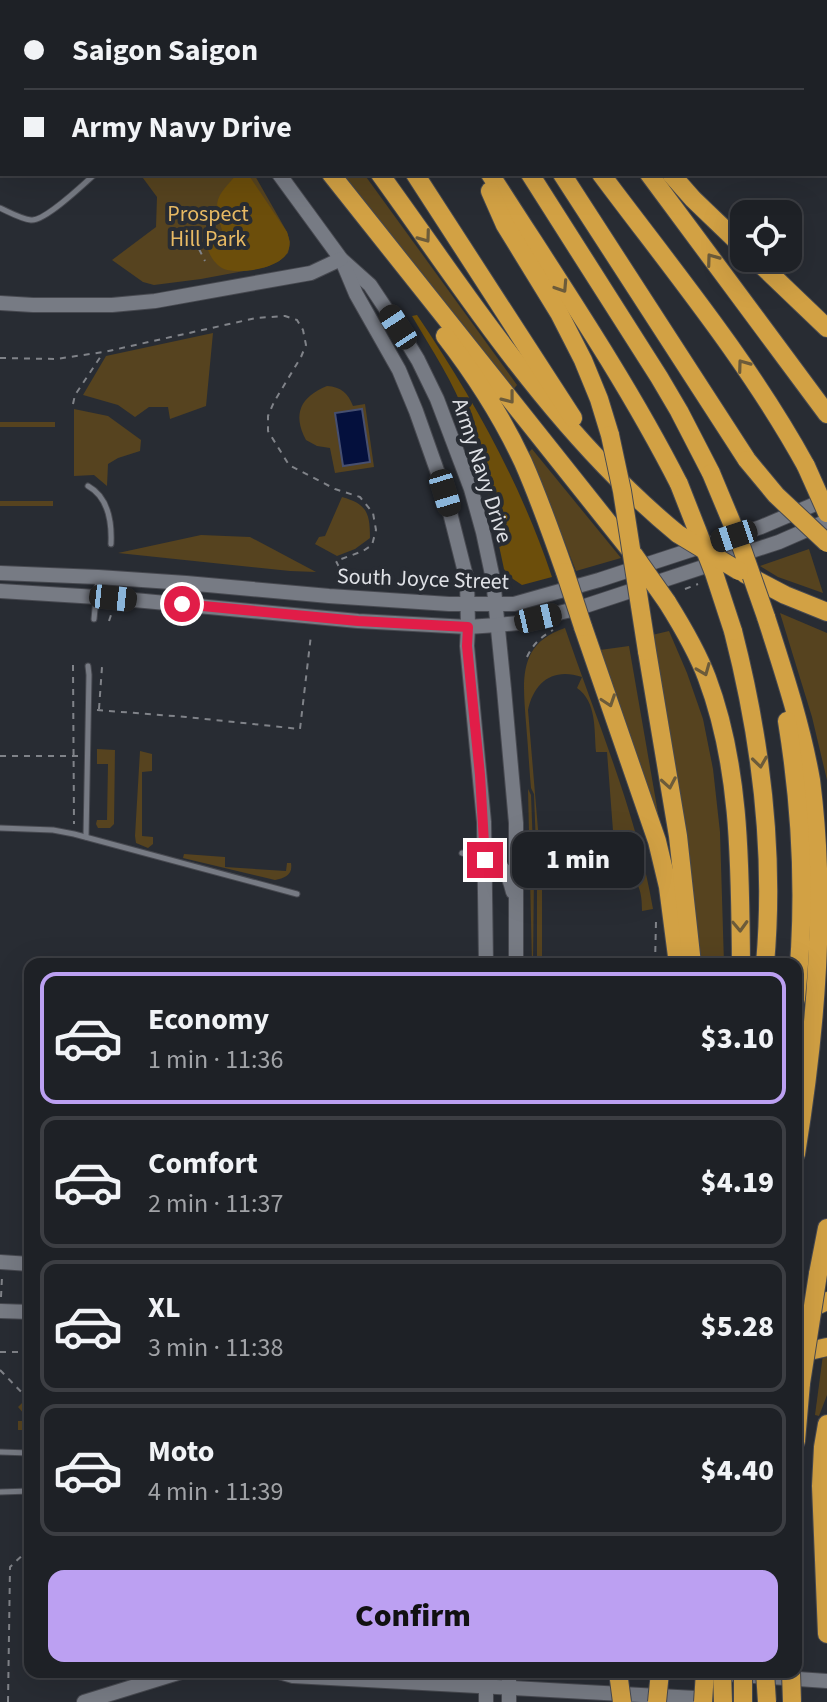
<!DOCTYPE html>
<html lang="en">
<head>
<meta charset="utf-8">
<style>
  :root { --surface:#1e2126; --page:#26292e; --text:#f1f3f6; --muted:#a1a3a7; --line:#3c3e43; --accent:#bca0f2 }
  body { margin:0; font-family:"Source Sans 3",sans-serif; background:var(--page); color:var(--text); height:100vh; display:flex; flex-direction:column; font-size:30px; white-space:nowrap }
  * { box-sizing:border-box; margin:0 }
  p { font-size:26px; color:var(--muted) }
  .icon { flex:none; width:44px; height:44px; fill:none; stroke:currentColor; stroke-width:2; stroke-linecap:round; stroke-linejoin:round }
  .map { position:relative; flex:1; overflow:hidden }
  .panel { position:absolute; left:24px; top:958px; width:778px; height:720px; display:flex; flex-direction:column; background:var(--surface); border-radius:16px; box-shadow:0 8px 32px #0002,0 0 0 2px var(--line) }
  .panel>* { flex:none }
  .top-card { position:absolute; left:0px; top:0px; width:828px; height:176px; box-shadow:0 8px 32px #0002,0 0 0 2px var(--line); display:grid; align-content:center; height:176px; padding:0 24px; background:var(--surface) }
  .fabs { position:absolute; left:730px; top:200px; display:grid; gap:16px }
  .fabs a { display:grid; place-items:center; width:72px; height:72px; border-radius:16px; background:var(--surface); box-shadow:0 8px 32px #0002,0 0 0 2px var(--line); font-size:40px }
  .end { position:absolute; width:36px; height:36px; margin:-18px; border:10px solid #e11d48; background:#fff; box-shadow:0 0 0 4px #fff }
  .from { border-radius:50% }
  .bubble { position:absolute; height:56px; border-radius:16px; background:var(--surface); box-shadow:0 8px 32px #0002,0 0 0 2px var(--line); font-size:26px; font-weight:800; line-height:56px; text-align:center }
  .car { position:absolute; width:24px; height:48px; margin:-24px -12px; border-radius:10px; box-shadow:0 0 6px 2px #0007; background:linear-gradient(#222 24%,#8ab4d8 0 40%,#222 0 76%,#8ab4d8 0 86%,#222 0) }
  .top-card b { display:flex; align-items:center; gap:28px; height:76px; font-size:30px }
  .top-card b+b { border-top:2px solid var(--line) }
  .top-card i { width:20px; height:20px; background:var(--text) }
  ul { padding:14px 0 0; list-style:none }
  li { display:flex; align-items:center; gap:24px; height:132px; margin:0 16px 12px; padding:0 8px; border:4px solid var(--line); border-radius:16px }
  li div { flex:1 }
  li b { display:block; font-size:30px }
  li em { font-style:normal; font-weight:800 }
  li.selected { border-color:var(--accent) }
  li>.icon { width:72px; height:72px; stroke-width:1.5 }
  .action { display:flex; gap:16px; margin-top:auto; padding:16px 24px }
  .action a { flex:1; height:92px; border-radius:16px; background:var(--accent); color:#111; font-size:32px; font-weight:800; line-height:92px; text-align:center }
  .map>svg:first-child { display:block }
</style>
</head>
<body>
<div class="map">
<svg width="827" height="1702" viewBox="0 0 827 1702">
  <rect width="100%" height="100%" fill="#282c33"/>
  <!-- green -->
  <g fill="#56431f">
    <path d="M140 174H254L287 232 290 242 288 253 279 261 266 267 201 279 154 285 143 282 112 260 156 227 157 197Z"/>
    <path d="M343 174H364L517 385 513 390Z"/>
    <path d="M213 333 206 406 170 419 168 407H149L135 417 118 405 83 395 106 356Z"/>
    <path d="M327 386C341 387 348 393 353 406L365 404 374 467 335 473 330 448 317 446 306 440C292 413 301 397 327 386Z"/>
    <path d="M74 409 108 416 141 440 140 451 118 458 108 464 107 486 94 475 74 476Z"/>
    <rect x="0" y="422" width="55" height="5"/>
    <path d="M532 449 621 558 576 571 529 452Z"/>
    <path d="M342 497C367 504 370 513 370 538L355 549 337 556 315 544 319 537 325 536Z"/>
    <rect x="0" y="501" width="53" height="5"/>
    <path d="M201 535 250 537 316 572 290 571 118 553Z"/>
    <path d="M809 549 823 593 778 577 760 566Z"/>
    <path d="M780 613 827 633V780L812 717Z"/>
    <path d="M565 628C596 719 637 814 653 909L642 911C642 894 640 877 621 872 613 869 609 869 604 862L605 859 615 857 607 752H596C594 730 597 702 577 688L582 677C553 667 534 682 528 710L542 877V963L544 964H537V873L534 794 531 788C529 766 528 745 526 723 523 681 517 644 565 628Z"/>
    <path d="M669 631 687 673 703 719 713 769 720 832 724 964H699L652 635Z"/>
    <path d="M629 646 658 813 655 814 600 650Z"/>
    <path d="M97 749 115 750 114 824 110 828H98L96 824 97 820H107L108 764H97Z"/>
    <path d="M140 751 152 754V771L142 772V836L153 837V844L148 848 136 843 135 836Z"/>
    <path d="M528 789 531 795 534 874 533 962 532 964Z"/>
    <path d="M184 854 225 857V867L286 871 287 863H291C293 875 285 878 275 880L183 858Z"/>
    <path d="M827 1354V1395L819 1416 815 1415 823 1355Z"/>
    <path d="M24 1401 30 1407V1430H18V1421H22L25 1415 18 1407Z"/>
  </g>
  <!-- forest -->
  <g fill="#6c4e0b">
    <path d="M237 174H248L287 232C289 238 291 245 288 251 282 268 240 275 224 269 216 265 211 258 208 250L222 230C213 199 216 198 237 174Z"/>
    <path d="M417 315C472 396 521 484 552 577L522 585 510 577 504 569C493 519 484 468 467 419 454 383 432 350 412 316Z"/>
  </g>
  <!-- water -->
  <path fill="#04103d" stroke="#464f70" stroke-width="2" d="M362 409 370 462 343 466 335 413Z"/>
  <g fill="none" stroke-linecap="round" stroke-linejoin="round">
    <defs>
      <g id="lane">
        <path d="M0 208C9 212 21 219 31 220 44 222 84 184 95 174"/>
        <path d="M88 486C108 497 112 522 111 544"/>
        <path d="M94 619 98 578"/>
        <path d="M0 828 53 830 74 834 297 894"/>
        <path d="M86 837 89 675 88 666"/>
        <path d="M462 853 484 860"/>
        <path d="M0 1452 30 1453"/>
        <path d="M0 1492 30 1491"/>
      </g>
      <g id="secondary">
        <path d="M143 0 144 2"/>
        <path d="M760 0V2"/>
        <path d="M0 103 2 104"/>
        <path d="M826 139 827 140"/>
        <path d="M0 160H2"/>
        <path d="M279 174 341 259 370 285 398 327 418 360 437 399 471 489 483 532 493 579 504 689 516 823V964"/>
        <path d="M343 263 356 294 399 370 416 411 445 493 467 580 468 627 467 646 484 822 486 964"/>
        <path d="M0 303 33 305H112L155 301 311 273 341 259"/>
        <path d="M0 573 98 577 186 583 329 596 449 604H514L599 580 761 527 827 499"/>
        <path d="M0 591 113 598 358 621 468 627 497 625 518 623 579 608 779 542 827 521"/>
        <path d="M485 860C505 866 508 872 513 892"/>
        <path d="M0 1262 30 1264"/>
        <path d="M0 1311 30 1312"/>
        <path d="M279 1672 293 1676 714 1699"/>
        <path d="M486 1672V1702"/>
        <path d="M509 1672V1702"/>
        <path d="M712 1673 827 1681"/>
        <path d="M84 1702 181 1672"/>
      </g>
      <g id="highway">
        <path d="M179 0 181 2"/>
        <path d="M194 0 196 2"/>
        <path d="M253 0 255 2"/>
        <path d="M301 0 303 2"/>
        <path d="M367 0 369 2"/>
        <path d="M416 0 417 2"/>
        <path d="M433 0 435 2"/>
        <path d="M472 0 474 2"/>
        <path d="M528 0 529 2"/>
        <path d="M331 174 634 555"/>
        <path d="M380 174C471 300 556 434 678 534"/>
        <path d="M415 174 573 418"/>
        <path d="M490 174C555 276 624 376 679 484"/>
        <path d="M530 174 659 377 679 411 711 473"/>
        <path d="M562 174 747 460"/>
        <path d="M601 174C672 269 749 362 806 466"/>
        <path d="M649 174 827 414"/>
        <path d="M671 174 693 199 744 248"/>
        <path d="M490 191 505 225 559 313 583 360 599 399 610 435"/>
        <path d="M754 258 827 328"/>
        <path d="M445 336C475 375 502 417 523 462 539 498 552 535 565 572"/>
        <path d="M745 574 785 595 827 612"/>
        <path d="M667 602C682 626 697 651 707 678 741 768 740 869 741 964"/>
        <path d="M766 617C783 670 801 724 811 780 827 906 816 1030 796 1154"/>
        <path d="M583 627 657 841 668 887 678 964"/>
        <path d="M733 631C761 740 775 852 765 964"/>
        <path d="M647 651 678 836 692 964"/>
        <path d="M787 721C802 813 806 906 796 999"/>
        <path d="M818 1274 827 1228"/>
        <path d="M796 1315 827 1301"/>
        <path d="M796 1354 827 1347"/>
        <path d="M827 1424 823 1447 821 1486 827 1634"/>
        <path d="M796 1441 801 1383"/>
      </g>
    </defs>
    <!-- lane casing -->
    <use href="#lane" stroke="#474950" stroke-width="7"/>
    <!-- secondary casing -->
    <use href="#secondary" stroke="#474950" stroke-width="16"/>
    <!-- highway casing -->
    <use href="#highway" stroke="#474950" stroke-width="20"/>
    <!-- path -->
    <g stroke="#808389" stroke-width="2" stroke-dasharray="6 6" stroke-linecap="butt">
      <path d="M782 0V2"/>
      <path d="M826 102 827 104"/>
      <path d="M200 212 203 220"/>
      <path d="M203 247 213 233 215 221"/>
      <path d="M199 249 205 261"/>
      <path d="M0 358 56 359 104 352 256 318 285 316 297 320 303 330 306 345 301 357 274 402 268 416V431L289 465 335 489 360 497 373 513 376 530 372 545 363 551 336 561 341 571V580"/>
      <path d="M73 404 75 395 103 353"/>
      <path d="M685 589 698 584"/>
      <path d="M109 621 112 612"/>
      <path d="M527 657C533 644 541 637 553 630"/>
      <path d="M73 665 74 824"/>
      <path d="M99 709 102 667"/>
      <path d="M97 710 186 717 300 729 311 635"/>
      <path d="M0 756H79"/>
      <path d="M655 964 656 921"/>
      <path d="M1 1297 2 1277"/>
      <path d="M0 1352H26V1334"/>
      <path d="M0 1370 30 1401"/>
      <path d="M25 1396 26 1353"/>
      <path d="M8 1702 10 1567 30 1548"/>
    </g>
    <!-- lane -->
    <use href="#lane" stroke="#777b84" stroke-width="5"/>
    <!-- secondary -->
    <use href="#secondary" stroke="#777b84" stroke-width="14"/>
    <!-- highway -->
    <use href="#highway" stroke="#d2a144" stroke-width="18"/>
    <defs>
      <g id="highway-bridge">
        <path d="M610 435 622 491 647 651"/>
        <path d="M747 460 776 495 827 543"/>
        <path d="M806 466 827 513"/>
        <path d="M711 473 739 540 766 617"/>
        <path d="M679 484 714 573 733 631"/>
        <path d="M678 534 739 571"/>
        <path d="M634 555 667 602"/>
        <path d="M565 572 583 627"/>
        <path d="M801 1383 818 1274"/>
        <path d="M618 1672 622 1702"/>
        <path d="M722 1672 723 1702"/>
        <path d="M743 1672V1702"/>
        <path d="M765 1672 767 1702"/>
        <path d="M791 1672 792 1702"/>
        <path d="M657 1702 660 1672"/>
        <path d="M703 1702 705 1672"/>
      </g>
    </defs>
    <!-- highway-bridge casing -->
    <use href="#highway-bridge" stroke="#474950" stroke-width="20" stroke-linecap="butt"/>
    <!-- highway-bridge -->
    <use href="#highway-bridge" stroke="#d2a144" stroke-width="18"/>
  </g>
  <!-- one-way arrows -->
  <defs><path id="oneway-chevron" d="M-2-3.5L2.5 0L-2 3.5" fill="none" stroke-width="1.6" stroke-linecap="round" stroke-linejoin="round" transform="scale(2)"/></defs>
  <g stroke="#6c5b3a">
    <use href="#oneway-chevron" transform="translate(425 237) rotate(54)"/>
    <use href="#oneway-chevron" transform="translate(712 259) rotate(-126)"/>
    <use href="#oneway-chevron" transform="translate(562 287) rotate(57)"/>
    <use href="#oneway-chevron" transform="translate(743 365) rotate(-126)"/>
    <use href="#oneway-chevron" transform="translate(509 398) rotate(52)"/>
    <use href="#oneway-chevron" transform="translate(704 670) rotate(68)"/>
    <use href="#oneway-chevron" transform="translate(609 701) rotate(71)"/>
    <use href="#oneway-chevron" transform="translate(760 762) rotate(82)"/>
    <use href="#oneway-chevron" transform="translate(669 783) rotate(80)"/>
    <use href="#oneway-chevron" transform="translate(740 926) rotate(88)"/>
  </g>
  <g fill="none" stroke-linecap="round" stroke-linejoin="round">
    <!-- route -->
    <path stroke="#e11d48" stroke-width="10" d="M182 604 358 621 468 627 467 646 480 775 485 860"/>
  </g>
  <g text-anchor="middle" stroke-width="8" stroke-linejoin="round" paint-order="stroke">
    <!-- park labels -->
    <g font-size="22" fill="#e8ba64" stroke="#282c33">
      <text x="208" y="221">Prospect<tspan x="208" dy="25">Hill Park</tspan></text>
    </g>
    <!-- street labels -->
    <g font-size="22" fill="#dfe1e6" stroke="#282c33">
      <text transform="translate(483 470) rotate(72)" y="8">Army Navy Drive</text>
      <text transform="translate(423 578) rotate(2)" y="8">South Joyce Street</text>
    </g>
  </g>
</svg>
<div class="fabs">
<a><svg class="icon" aria-label="locate" viewBox="0 0 24 24"><circle cx="12" cy="12" r="6"/><path d="M12 2v4M12 18v4M2 12h4M18 12h4"/></svg></a>
</div>
<i class="end from" style="left:182px;top:604px"></i>
<i class="end" style="left:485px;top:860px"></i>
<div class="bubble" style="left:512px;top:832px;width:132px">1 min</div>
<i class="car" style="left:398px;top:327px;rotate:327deg"></i>
<i class="car" style="left:445px;top:493px;rotate:163deg"></i>
<i class="car" style="left:734px;top:536px;rotate:252deg"></i>
<i class="car" style="left:113px;top:598px;rotate:96deg"></i>
<i class="car" style="left:538px;top:618px;rotate:77deg"></i>
<div class="top-card">
<b><i class="from"></i>Saigon Saigon</b>
<b><i></i>Army Navy Drive</b>
</div>
<section class="panel">
<ul>
<li class="selected"><svg class="icon" aria-label="car" viewBox="0 0 24 24"><path d="M5 17H2v-5l4-1 3-4h7l3 4 3 1v5h-3M9 17h6M6 11h13"/><circle cx="7" cy="17" r="2"/><circle cx="17" cy="17" r="2"/></svg><div><b>Economy</b><p>1 min · 11:36</p></div><em>$3.10</em></li>
<li><svg class="icon" aria-label="car" viewBox="0 0 24 24"><path d="M5 17H2v-5l4-1 3-4h7l3 4 3 1v5h-3M9 17h6M6 11h13"/><circle cx="7" cy="17" r="2"/><circle cx="17" cy="17" r="2"/></svg><div><b>Comfort</b><p>2 min · 11:37</p></div><em>$4.19</em></li>
<li><svg class="icon" aria-label="car" viewBox="0 0 24 24"><path d="M5 17H2v-5l4-1 3-4h7l3 4 3 1v5h-3M9 17h6M6 11h13"/><circle cx="7" cy="17" r="2"/><circle cx="17" cy="17" r="2"/></svg><div><b>XL</b><p>3 min · 11:38</p></div><em>$5.28</em></li>
<li><svg class="icon" aria-label="car" viewBox="0 0 24 24"><path d="M5 17H2v-5l4-1 3-4h7l3 4 3 1v5h-3M9 17h6M6 11h13"/><circle cx="7" cy="17" r="2"/><circle cx="17" cy="17" r="2"/></svg><div><b>Moto</b><p>4 min · 11:39</p></div><em>$4.40</em></li>
</ul>
<div class="action"><a>Confirm</a></div>
</section>
</div>
</body>
</html>
